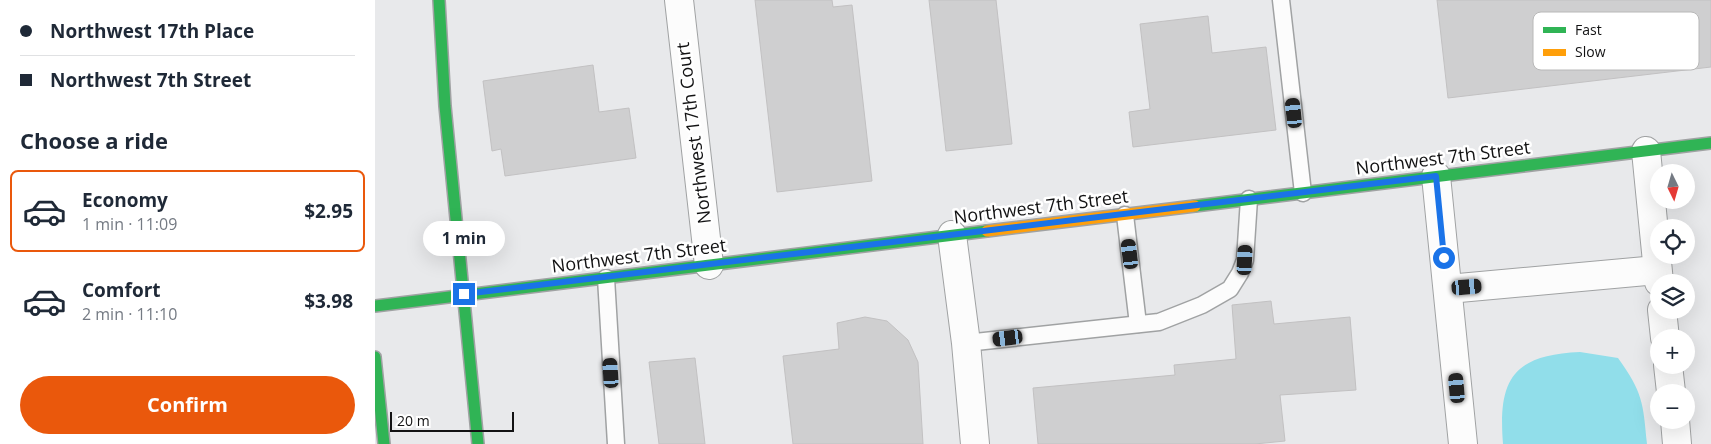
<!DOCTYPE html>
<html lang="en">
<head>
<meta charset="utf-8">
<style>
  :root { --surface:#fff; --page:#f2f2f3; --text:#1f2937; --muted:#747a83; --line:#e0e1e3; --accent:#ea580c }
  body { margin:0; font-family:"Open Sans",sans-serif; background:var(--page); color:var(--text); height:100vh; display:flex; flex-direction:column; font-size:19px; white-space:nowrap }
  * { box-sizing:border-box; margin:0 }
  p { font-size:16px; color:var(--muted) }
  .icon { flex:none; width:28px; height:28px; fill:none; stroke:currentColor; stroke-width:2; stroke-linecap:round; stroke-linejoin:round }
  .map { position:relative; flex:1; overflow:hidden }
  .details { display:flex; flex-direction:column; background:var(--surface); width:375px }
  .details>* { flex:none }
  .hud { display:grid; align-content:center; height:110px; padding:0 20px; background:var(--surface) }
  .needle { width:32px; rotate:175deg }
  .buttons { position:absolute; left:1275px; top:164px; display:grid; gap:10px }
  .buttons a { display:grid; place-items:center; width:45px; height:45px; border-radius:50%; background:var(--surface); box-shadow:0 5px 20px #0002; font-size:25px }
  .scale { position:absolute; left:15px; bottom:12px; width:124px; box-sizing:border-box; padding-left:5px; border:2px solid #121213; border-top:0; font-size:14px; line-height:18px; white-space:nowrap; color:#121213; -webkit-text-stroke:4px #fff; paint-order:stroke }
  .end { position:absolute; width:22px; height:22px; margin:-11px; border:6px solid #1a73e8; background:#fff; box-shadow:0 0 0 2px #fff }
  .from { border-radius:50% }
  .bubble { position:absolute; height:35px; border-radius:18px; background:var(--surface); box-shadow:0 5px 20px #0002; font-size:16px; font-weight:700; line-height:35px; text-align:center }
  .car { position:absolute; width:15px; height:30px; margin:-15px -8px; border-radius:6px; box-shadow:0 0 4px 1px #0007; background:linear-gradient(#222 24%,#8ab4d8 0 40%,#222 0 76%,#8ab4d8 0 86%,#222 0) }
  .hud b { display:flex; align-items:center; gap:18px; height:48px; font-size:19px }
  .hud b+b { border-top:1px solid var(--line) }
  .hud i { width:12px; height:12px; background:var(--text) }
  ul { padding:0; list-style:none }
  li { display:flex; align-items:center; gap:15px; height:82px; margin:0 10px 8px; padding:0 10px; border:2px solid transparent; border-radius:8px }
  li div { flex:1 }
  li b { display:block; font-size:19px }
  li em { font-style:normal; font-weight:700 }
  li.active { border-color:var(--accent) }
  li>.icon { width:45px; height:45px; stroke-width:1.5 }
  h2 { padding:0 20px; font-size:22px; line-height:60px }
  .button { display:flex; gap:10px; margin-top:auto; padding:10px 20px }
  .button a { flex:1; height:58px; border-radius:30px; background:var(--accent); color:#fff; font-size:20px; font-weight:700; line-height:58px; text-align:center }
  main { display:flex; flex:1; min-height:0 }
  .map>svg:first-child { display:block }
</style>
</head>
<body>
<main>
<section class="details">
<div class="hud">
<b><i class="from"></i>Northwest 17th Place</b>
<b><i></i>Northwest 7th Street</b>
</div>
<h2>Choose a ride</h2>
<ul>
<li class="active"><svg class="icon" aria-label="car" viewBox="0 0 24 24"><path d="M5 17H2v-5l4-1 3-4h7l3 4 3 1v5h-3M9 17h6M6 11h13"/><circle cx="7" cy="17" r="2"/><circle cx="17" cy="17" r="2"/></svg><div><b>Economy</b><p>1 min · 11:09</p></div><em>$2.95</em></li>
<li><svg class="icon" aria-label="car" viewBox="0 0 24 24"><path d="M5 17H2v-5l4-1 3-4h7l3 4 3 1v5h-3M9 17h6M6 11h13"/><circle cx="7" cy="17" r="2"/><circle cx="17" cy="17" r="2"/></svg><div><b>Comfort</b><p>2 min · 11:10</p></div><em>$3.98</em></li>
</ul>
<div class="button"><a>Confirm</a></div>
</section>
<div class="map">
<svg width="1336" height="444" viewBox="0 0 1336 444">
  <rect width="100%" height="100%" fill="#e8e9eb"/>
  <!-- water -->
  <path fill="#91deea" d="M1205 352 1243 358C1268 393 1268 402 1272 444H1128C1123 380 1137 355 1205 352Z"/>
  <!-- building -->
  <g fill="#cfcfd0" stroke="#c2c1c2">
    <path d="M380 0H457L458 7 477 5 497 181 402 192Z"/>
    <path d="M554 0H621L637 144 571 151Z"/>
    <path d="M1062 0H1336V67L1073 98Z"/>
    <path d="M833 16 837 53 891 47 901 130 758 147 754 112 775 109 765 24Z"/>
    <path d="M218 65 224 112 254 108 261 158 130 176 126 149 117 151 108 81Z"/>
    <path d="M896 301 899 324 975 317 981 390 905 395 910 441 880 444H663L658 388 800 375 799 365 861 359 857 305Z"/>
    <path d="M490 317 512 321 533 340 543 362 548 444H418L408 356 464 349 462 323Z"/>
    <path d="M320 358 330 444H284L274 362Z"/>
  </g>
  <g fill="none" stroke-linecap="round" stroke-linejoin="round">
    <defs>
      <g id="lane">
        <path d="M906 0 928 193"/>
        <path d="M750 215 763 324"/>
        <path d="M231 278 241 444"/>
        <path d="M591 343 784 322 827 305 855 289 865 273 870 260 874 199"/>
      </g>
      <g id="street">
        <path d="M304 0 334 265"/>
        <path d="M1271 151 1284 282"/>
        <path d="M1061 176 1088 444"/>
        <path d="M577 235 591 343 600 444"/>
        <path d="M1073 289 1282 270"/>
        <path d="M1287 310 1290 338"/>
        <path d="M1293 365 1296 392"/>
        <path d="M1300 420 1302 444"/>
      </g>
      <g id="fast">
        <path d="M64 0 70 106 103 444"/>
        <path d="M820 206 1336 143"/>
        <path d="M0 306 612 231"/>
        <path d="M0 357 9 444"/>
      </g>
      <path id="slow" d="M612 231 820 206"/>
    </defs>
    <!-- lane casing -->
    <use href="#lane" stroke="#a0a2a3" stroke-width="19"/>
    <!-- street casing -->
    <use href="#street" stroke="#a0a2a3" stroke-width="30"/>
    <!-- fast casing -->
    <use href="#fast" stroke="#a0a2a3" stroke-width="14"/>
    <!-- slow casing -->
    <use href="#slow" stroke="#a0a2a3" stroke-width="14"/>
    <!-- lane -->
    <use href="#lane" stroke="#fcfcfc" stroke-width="16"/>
    <!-- street -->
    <use href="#street" stroke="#fcfcfc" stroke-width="28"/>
    <!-- fast -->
    <use href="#fast" stroke="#30b455" stroke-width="11"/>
    <!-- slow -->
    <use href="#slow" stroke="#ff9f0a" stroke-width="11"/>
  </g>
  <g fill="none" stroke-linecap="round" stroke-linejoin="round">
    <!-- route -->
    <path stroke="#1a73e8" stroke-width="6" d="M89 294 1061 176 1069 258"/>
  </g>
  <g text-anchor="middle" stroke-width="5" stroke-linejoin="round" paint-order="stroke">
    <!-- street labels -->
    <g font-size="18" fill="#121213" stroke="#fff">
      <text transform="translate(319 133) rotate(-97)" y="6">Northwest 17th Court</text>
      <text transform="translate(1068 158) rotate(-7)" y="6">Northwest 7th Street</text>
      <text transform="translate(666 207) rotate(-7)" y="6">Northwest 7th Street</text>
      <text transform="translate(264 256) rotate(-7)" y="6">Northwest 7th Street</text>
    </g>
  </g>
  <!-- legend -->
  <rect x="1158" y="12" width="166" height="58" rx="8" fill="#fff" stroke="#b8b8b8" stroke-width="1"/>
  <rect x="1168" y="27" width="23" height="6" fill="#30b455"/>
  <rect x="1168" y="49" width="23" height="7" fill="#ff9f0a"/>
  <g font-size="14" fill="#121213">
    <text x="1200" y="35">Fast</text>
    <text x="1200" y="57">Slow</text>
  </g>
</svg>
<div class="buttons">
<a><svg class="needle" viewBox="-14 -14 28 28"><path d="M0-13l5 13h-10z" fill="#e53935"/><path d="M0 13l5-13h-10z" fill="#747a83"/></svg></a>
<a><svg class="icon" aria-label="locate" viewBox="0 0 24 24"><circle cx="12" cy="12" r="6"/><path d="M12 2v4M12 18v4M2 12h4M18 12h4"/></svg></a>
<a><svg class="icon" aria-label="layers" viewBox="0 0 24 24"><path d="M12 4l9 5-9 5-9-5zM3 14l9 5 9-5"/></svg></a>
<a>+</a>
<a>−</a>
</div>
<div class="scale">20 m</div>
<i class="end from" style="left:1069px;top:258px"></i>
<i class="end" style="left:89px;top:294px"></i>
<div class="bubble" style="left:48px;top:221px;width:82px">1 min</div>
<i class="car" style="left:919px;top:113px;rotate:354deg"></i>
<i class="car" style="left:755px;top:254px;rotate:353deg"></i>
<i class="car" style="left:870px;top:260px;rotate:3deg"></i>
<i class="car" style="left:1092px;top:287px;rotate:85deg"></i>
<i class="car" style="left:633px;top:338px;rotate:263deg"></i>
<i class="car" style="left:236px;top:373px;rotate:356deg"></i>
<i class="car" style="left:1082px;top:388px;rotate:355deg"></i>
</div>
</main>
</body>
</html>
